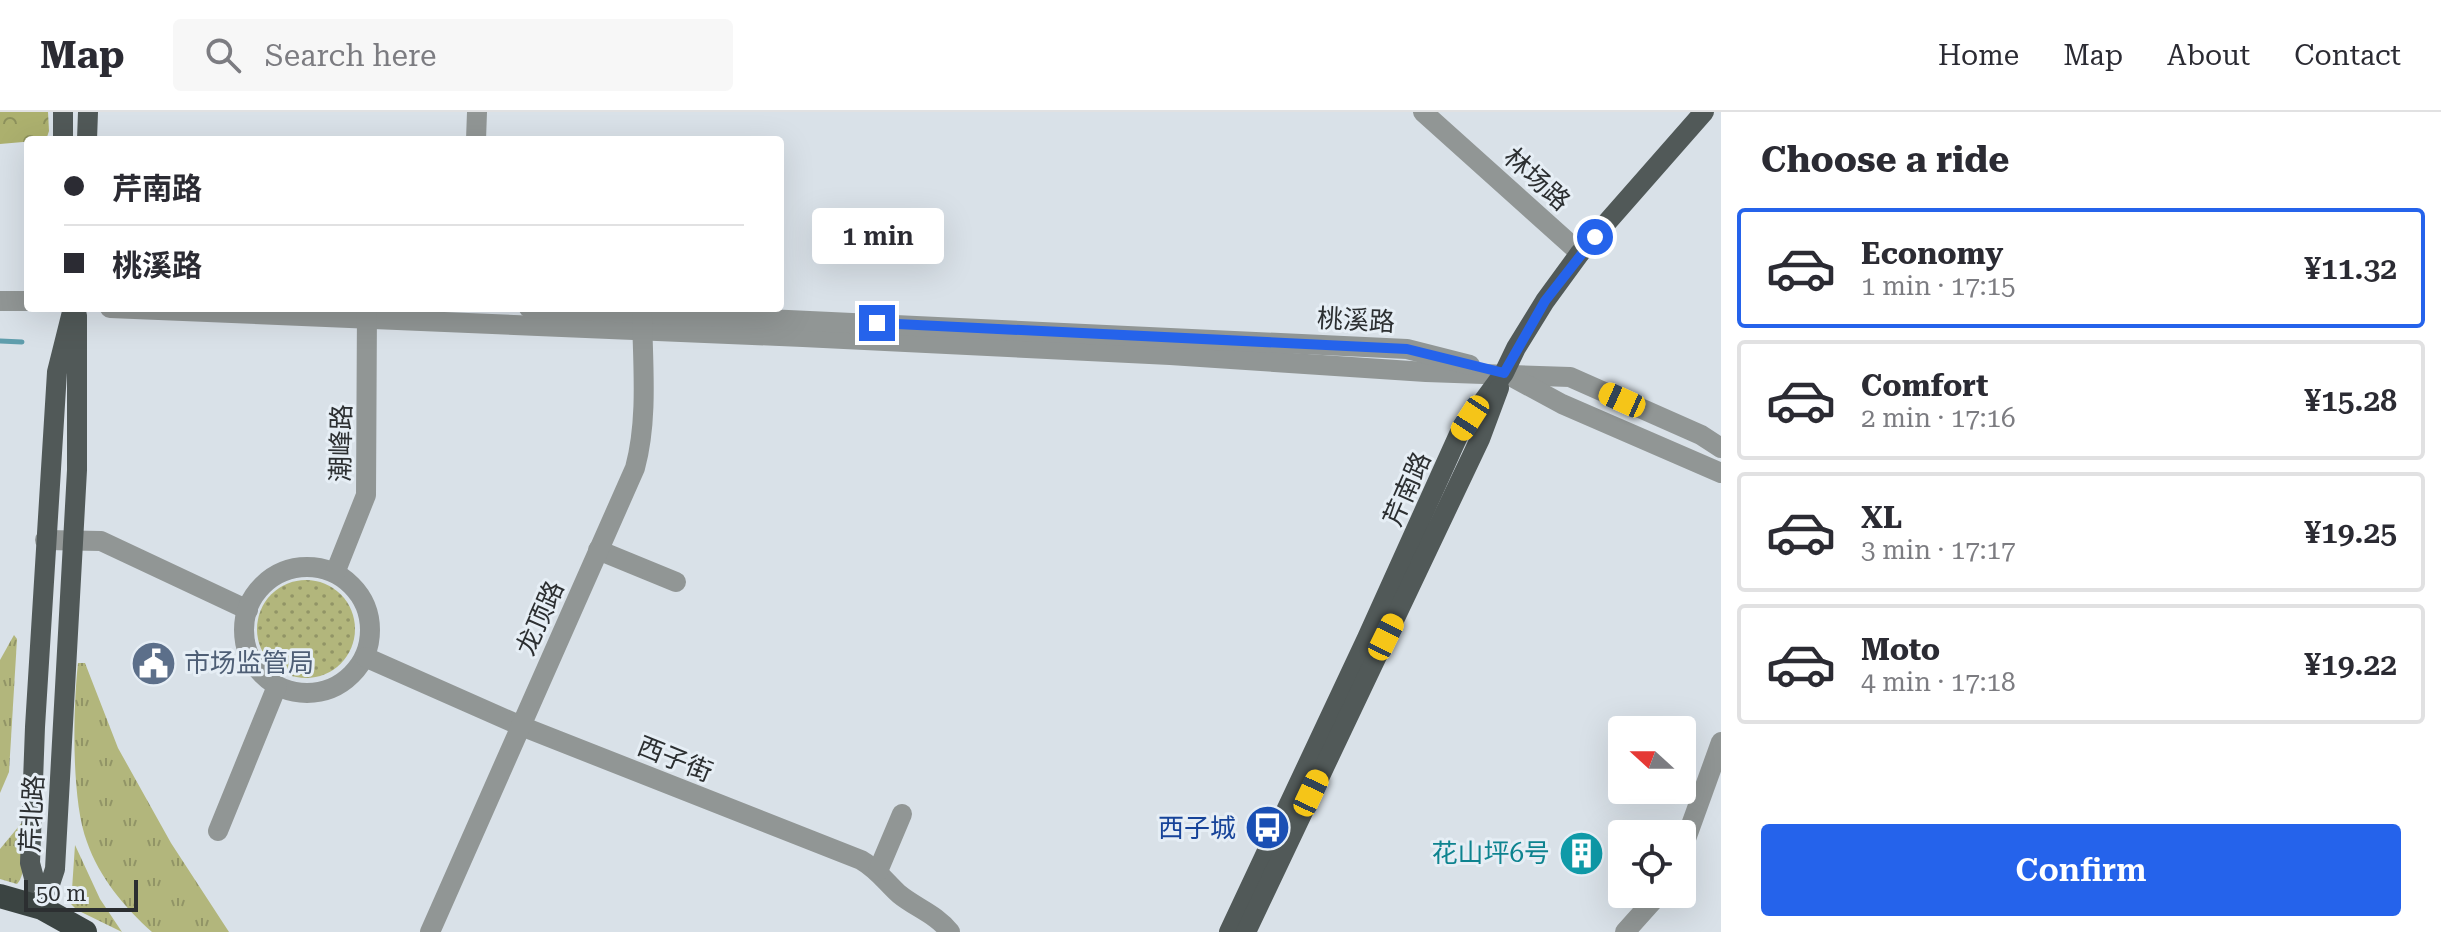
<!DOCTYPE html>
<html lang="en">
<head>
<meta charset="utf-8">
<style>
  :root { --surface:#fff; --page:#f7f7f7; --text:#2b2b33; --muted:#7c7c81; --line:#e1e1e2; --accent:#2563eb }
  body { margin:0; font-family:"Roboto Serif","Noto Sans SC",serif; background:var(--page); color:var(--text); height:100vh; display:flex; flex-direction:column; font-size:30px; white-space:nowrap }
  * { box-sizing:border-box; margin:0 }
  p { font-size:26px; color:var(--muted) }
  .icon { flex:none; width:44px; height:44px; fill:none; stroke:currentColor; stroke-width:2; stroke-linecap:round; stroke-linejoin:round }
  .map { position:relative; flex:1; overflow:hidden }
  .sheet { display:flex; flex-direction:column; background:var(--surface); width:720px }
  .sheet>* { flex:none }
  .hud { position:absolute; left:24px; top:24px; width:760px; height:176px; border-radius:8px; box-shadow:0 8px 32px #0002; display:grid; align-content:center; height:176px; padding:0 40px; background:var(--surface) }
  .needle { width:52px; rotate:291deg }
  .buttons { position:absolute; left:1608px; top:604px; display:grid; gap:16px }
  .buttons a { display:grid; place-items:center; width:88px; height:88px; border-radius:8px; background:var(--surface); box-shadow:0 8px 32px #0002; font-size:40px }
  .scale { position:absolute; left:24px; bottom:20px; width:114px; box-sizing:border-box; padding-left:8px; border:4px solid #2c2f31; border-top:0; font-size:22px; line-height:28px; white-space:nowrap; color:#2c2f31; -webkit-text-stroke:6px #e6eef5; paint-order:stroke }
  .end { position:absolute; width:36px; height:36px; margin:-18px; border:10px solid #2563eb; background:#fff; box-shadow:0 0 0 4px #fff }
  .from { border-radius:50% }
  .bubble { position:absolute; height:56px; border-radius:8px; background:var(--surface); box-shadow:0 8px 32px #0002; font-size:26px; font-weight:600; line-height:56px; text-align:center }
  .car { position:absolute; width:24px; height:48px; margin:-24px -12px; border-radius:10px; box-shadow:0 0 6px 2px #0007; background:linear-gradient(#f5c518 24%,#345 0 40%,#f5c518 0 76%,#345 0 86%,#f5c518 0) }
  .hud b { display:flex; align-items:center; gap:28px; height:76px; font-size:30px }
  .hud b+b { border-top:2px solid var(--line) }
  .hud i { width:20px; height:20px; background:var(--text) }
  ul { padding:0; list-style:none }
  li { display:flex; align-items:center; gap:24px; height:120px; margin:0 16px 12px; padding:0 24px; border:4px solid var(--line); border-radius:8px }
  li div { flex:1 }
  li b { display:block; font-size:30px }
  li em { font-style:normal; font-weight:600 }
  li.selected { border-color:var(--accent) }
  li>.icon { width:72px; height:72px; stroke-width:1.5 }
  h2 { padding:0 40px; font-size:36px; line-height:96px }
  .primary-button { display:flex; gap:16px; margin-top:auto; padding:16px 40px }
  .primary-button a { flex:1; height:92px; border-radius:8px; background:var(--accent); color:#fff; font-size:32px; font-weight:600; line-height:92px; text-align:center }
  header { display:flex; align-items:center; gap:48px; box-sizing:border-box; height:112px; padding:0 40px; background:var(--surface); border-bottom:2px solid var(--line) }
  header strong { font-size:38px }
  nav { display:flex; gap:44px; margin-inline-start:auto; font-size:28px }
  .search { width:560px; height:72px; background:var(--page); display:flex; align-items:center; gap:20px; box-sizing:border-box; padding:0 28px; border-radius:8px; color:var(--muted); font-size:30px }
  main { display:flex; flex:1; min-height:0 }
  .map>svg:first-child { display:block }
</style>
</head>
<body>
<header>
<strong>Map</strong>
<div class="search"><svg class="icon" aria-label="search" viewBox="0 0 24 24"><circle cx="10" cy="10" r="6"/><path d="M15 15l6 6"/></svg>Search here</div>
<nav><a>Home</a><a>Map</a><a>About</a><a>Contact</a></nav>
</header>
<main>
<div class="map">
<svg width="1721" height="820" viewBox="0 0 1721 820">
  <defs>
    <pattern id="grass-dots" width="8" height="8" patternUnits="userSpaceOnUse" patternTransform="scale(2)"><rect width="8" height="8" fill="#b2b67c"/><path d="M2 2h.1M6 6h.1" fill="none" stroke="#919466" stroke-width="1.8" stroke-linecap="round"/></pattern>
    <pattern id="forest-crowns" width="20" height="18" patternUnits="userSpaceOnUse" patternTransform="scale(2)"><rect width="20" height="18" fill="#acb06e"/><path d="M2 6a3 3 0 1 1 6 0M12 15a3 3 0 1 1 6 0" fill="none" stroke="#8c905b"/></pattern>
    <pattern id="park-tufts" width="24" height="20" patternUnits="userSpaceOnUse" patternTransform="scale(2)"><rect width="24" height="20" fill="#b2b67c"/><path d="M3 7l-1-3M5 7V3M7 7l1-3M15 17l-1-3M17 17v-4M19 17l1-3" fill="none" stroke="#919466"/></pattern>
  </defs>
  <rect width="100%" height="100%" fill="#d9e1e8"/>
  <!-- grass -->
  <circle fill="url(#grass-dots)" cx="306" cy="517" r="49"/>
  <!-- forest -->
  <path fill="url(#forest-crowns)" d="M0 0H48L49 19 46 28 0 32Z"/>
  <!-- park -->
  <g fill="url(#park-tufts)">
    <path d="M14 523 17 527 9 660 0 681V548Z"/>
    <path d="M78 551H85L118 636 171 731 229 820H152C125 796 99 765 87 730 71 688 73 596 78 551Z"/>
    <path d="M24 708C30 719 26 764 17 772L0 767V737Z"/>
    <path d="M75 733 100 787 122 820 77 798 71 792Z"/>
  </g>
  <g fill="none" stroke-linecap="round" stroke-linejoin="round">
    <!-- stream -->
    <path stroke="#5f9dac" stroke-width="5" d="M0 229 22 230"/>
    <!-- minor -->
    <g stroke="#919695" stroke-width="20">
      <path d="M1423 0 1580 141"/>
      <path d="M476 28 477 0"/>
      <path d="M0 189H28"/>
      <path d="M110 196 803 225 1170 243 1426 260 1570 265 1701 323 1721 336"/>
      <path d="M529 196 1407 237 1470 253"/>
      <path d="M1512 265 1562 292 1721 361"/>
      <path d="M45 428 101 429 248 498"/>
      <path d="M598 438 676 470"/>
      <circle cx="307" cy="518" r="63"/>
      <path d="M335 461 366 383 367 196"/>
      <path d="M365 545 521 614 861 748C877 757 886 770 899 782 916 796 936 802 950 820"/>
      <path d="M218 719 277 574"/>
      <path d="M1682 738 1721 630"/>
      <path d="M878 759 902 702"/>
      <path d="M430 820 635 356C648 308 643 254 642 204"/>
      <path d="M1625 820 1659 782"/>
    </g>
    <!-- major -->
    <g stroke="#515958" stroke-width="20">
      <path d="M63 0V28"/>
      <path d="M87 28 88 0"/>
      <path d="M42 796 30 751 35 615 57 260 73 196"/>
      <path d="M42 796 55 757 77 358V203"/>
      <path d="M1229 820 1367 526 1459 322 1504 261 1516 236 1545 189 1580 141 1704 0"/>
      <path d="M1246 820 1480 327 1499 276"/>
    </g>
    <!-- highway -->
    <path stroke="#3b4442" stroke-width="24" d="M0 784 42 796 85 820"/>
  </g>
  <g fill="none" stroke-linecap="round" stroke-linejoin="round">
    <!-- route -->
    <path stroke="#2563eb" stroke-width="10" d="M877 211 1407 237 1504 261 1545 189 1595 125"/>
  </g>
  <!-- icons -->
  <defs>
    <symbol id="civic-disc" viewBox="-11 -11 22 22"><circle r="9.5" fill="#5c6f8a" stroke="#e6eef5"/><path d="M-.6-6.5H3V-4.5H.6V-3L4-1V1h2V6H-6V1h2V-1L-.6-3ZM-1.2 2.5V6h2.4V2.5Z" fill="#fff"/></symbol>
    <symbol id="bus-disc" viewBox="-11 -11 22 22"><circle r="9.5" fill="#1a4fb4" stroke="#e6eef5"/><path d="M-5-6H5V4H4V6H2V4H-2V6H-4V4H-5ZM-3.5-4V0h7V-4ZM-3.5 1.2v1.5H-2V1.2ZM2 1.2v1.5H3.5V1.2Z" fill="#fff"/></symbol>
    <symbol id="building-disc" viewBox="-11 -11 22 22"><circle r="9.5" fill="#0f9aa8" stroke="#e6eef5"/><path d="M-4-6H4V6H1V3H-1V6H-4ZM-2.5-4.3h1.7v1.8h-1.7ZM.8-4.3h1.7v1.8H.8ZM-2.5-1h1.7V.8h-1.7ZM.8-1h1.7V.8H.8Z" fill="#fff"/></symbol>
  </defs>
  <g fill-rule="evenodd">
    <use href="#civic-disc" x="128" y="526" width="51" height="51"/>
    <use href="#bus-disc" x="1242" y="690" width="51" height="51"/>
    <use href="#building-disc" x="1556" y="716" width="51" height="51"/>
  </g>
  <g text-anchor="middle" stroke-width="6" stroke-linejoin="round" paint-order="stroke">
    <!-- street labels -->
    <g font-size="26" fill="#2c2f31" stroke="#e6eef5">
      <text transform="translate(1537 67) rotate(42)" y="9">林场路</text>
      <text transform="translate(1356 208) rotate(3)" y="9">桃溪路</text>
      <text transform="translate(341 331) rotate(-89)" y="9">潮峰路</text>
      <text transform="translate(1407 377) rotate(-66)" y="9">芹南路</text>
      <text transform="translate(540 506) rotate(-66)" y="9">龙顶路</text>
      <text transform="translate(675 647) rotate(22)" y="9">西子街</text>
      <text transform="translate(32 702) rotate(-87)" y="9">芹北路</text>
    </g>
    <!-- service labels -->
    <g font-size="26" fill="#4e5e75" stroke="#e6eef5" text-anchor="start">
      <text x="184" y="560">市场监管局</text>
    </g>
    <!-- transit labels -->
    <g font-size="26" fill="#164399" stroke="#e6eef5" text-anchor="end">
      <text x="1236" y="725">西子城</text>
    </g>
    <!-- culture labels -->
    <g font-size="26" fill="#0d838f" stroke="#e6eef5" text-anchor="end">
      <text x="1550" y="750">花山坪6号</text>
    </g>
  </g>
</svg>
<div class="buttons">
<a><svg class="needle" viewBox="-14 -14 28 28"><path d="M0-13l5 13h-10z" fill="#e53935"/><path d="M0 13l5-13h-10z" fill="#7c7c81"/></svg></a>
<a><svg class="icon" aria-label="locate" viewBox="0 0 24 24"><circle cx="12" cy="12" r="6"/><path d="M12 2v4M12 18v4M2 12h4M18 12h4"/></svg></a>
</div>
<div class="scale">50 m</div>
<i class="end from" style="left:1595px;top:125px"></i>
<i class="end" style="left:877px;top:211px"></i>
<div class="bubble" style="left:812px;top:96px;width:132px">1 min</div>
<i class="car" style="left:1622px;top:288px;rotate:294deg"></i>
<i class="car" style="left:1470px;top:306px;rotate:213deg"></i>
<i class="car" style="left:1386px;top:525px;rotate:26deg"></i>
<i class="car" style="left:1311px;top:681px;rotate:25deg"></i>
<div class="hud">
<b><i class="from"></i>芹南路</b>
<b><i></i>桃溪路</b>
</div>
</div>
<section class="sheet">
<h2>Choose a ride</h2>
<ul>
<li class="selected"><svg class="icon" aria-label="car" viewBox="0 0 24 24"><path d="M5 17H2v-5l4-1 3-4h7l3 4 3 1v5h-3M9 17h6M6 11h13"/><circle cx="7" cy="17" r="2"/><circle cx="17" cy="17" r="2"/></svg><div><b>Economy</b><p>1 min · 17:15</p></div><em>¥11.32</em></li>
<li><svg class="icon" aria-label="car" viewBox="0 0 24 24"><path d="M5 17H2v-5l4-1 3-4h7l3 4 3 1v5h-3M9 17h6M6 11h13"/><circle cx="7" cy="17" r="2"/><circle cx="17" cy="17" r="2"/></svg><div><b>Comfort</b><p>2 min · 17:16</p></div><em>¥15.28</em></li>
<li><svg class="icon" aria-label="car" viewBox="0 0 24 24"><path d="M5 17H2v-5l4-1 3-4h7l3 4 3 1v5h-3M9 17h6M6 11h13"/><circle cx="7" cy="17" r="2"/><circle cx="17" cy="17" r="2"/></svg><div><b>XL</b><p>3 min · 17:17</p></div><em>¥19.25</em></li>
<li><svg class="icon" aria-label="car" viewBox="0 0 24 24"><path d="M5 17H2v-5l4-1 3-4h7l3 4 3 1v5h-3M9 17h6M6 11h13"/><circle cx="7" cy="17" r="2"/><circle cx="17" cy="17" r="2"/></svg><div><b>Moto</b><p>4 min · 17:18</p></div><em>¥19.22</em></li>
</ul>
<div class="primary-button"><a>Confirm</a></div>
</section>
</main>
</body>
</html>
